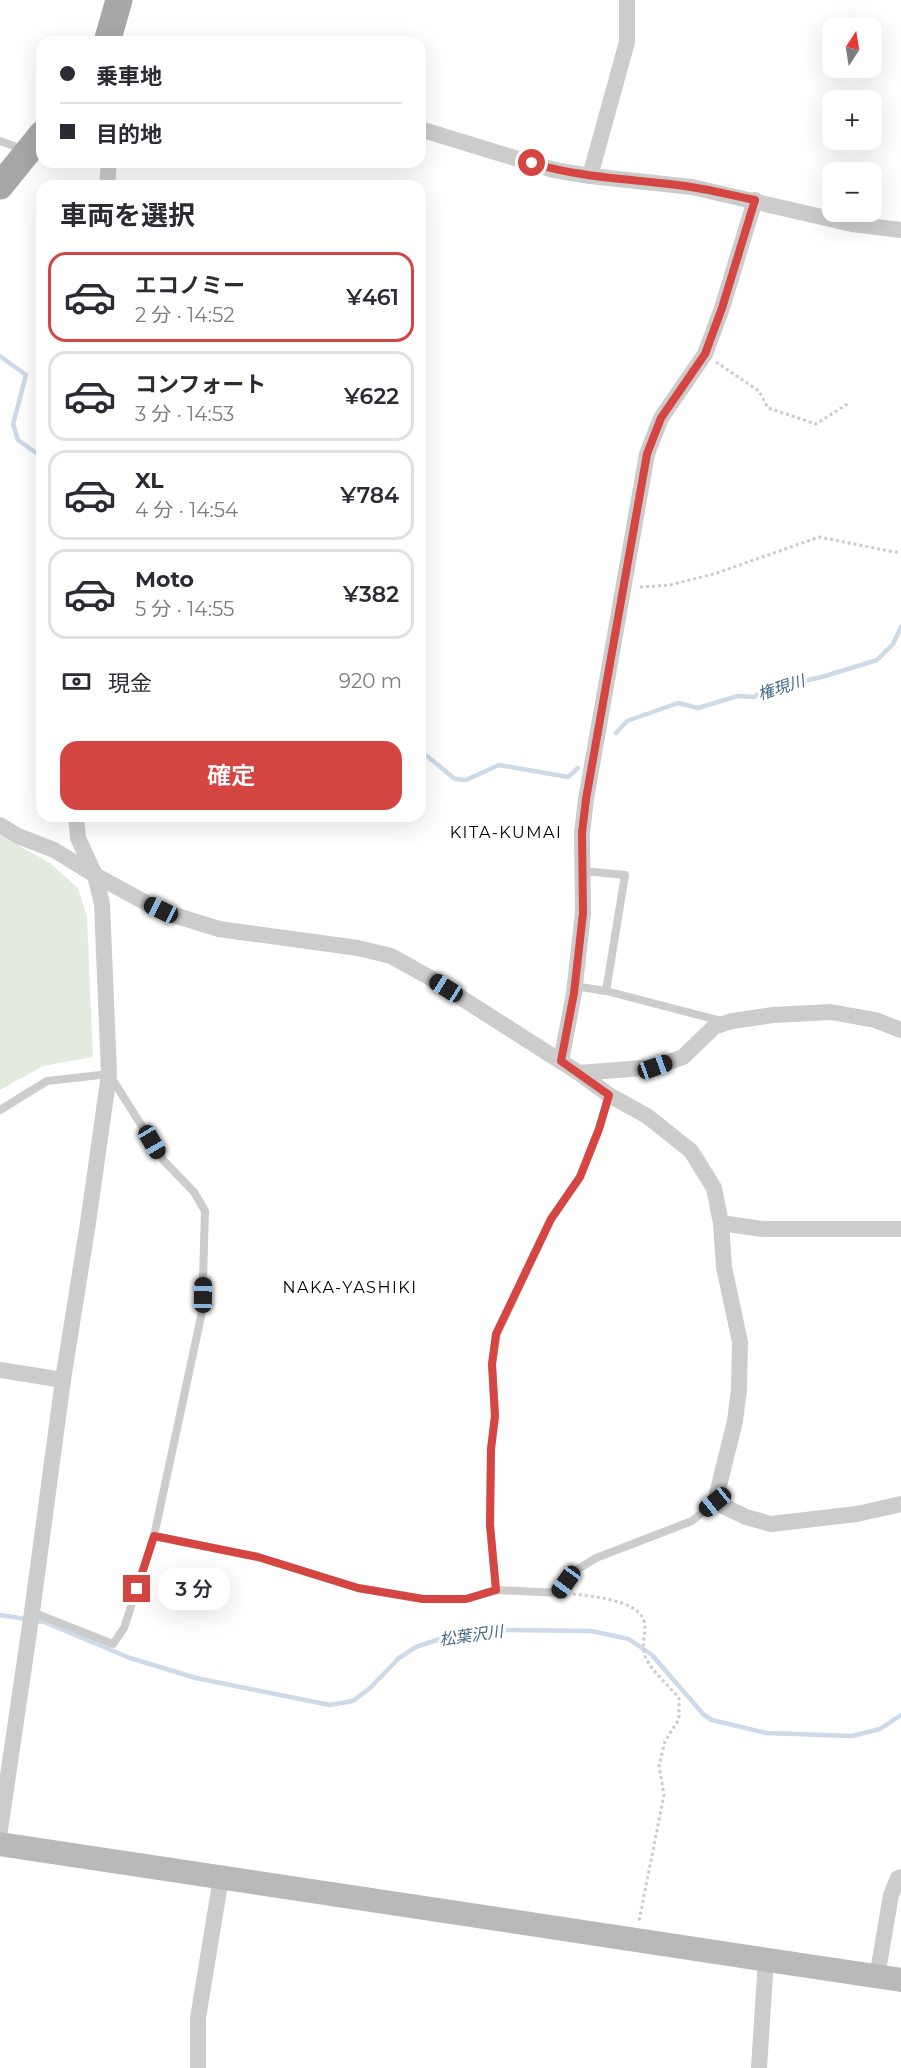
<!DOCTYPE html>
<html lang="ja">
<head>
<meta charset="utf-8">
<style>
  :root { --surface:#fff; --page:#f2f2f3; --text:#2b2b33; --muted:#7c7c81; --line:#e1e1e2; --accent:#d54541 }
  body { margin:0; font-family:Montserrat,"Noto Sans JP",sans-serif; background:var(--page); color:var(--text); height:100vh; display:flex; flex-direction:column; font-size:22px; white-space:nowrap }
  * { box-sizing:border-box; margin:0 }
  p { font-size:20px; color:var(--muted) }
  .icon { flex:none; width:33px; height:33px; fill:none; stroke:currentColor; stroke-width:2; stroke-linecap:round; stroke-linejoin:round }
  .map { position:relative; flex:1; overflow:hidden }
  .panel { position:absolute; left:36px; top:180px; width:390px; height:642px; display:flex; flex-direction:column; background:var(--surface); border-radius:18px; box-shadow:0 6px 24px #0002 }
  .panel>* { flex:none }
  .hud { position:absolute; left:36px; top:36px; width:390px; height:132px; border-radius:18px; box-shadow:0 6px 24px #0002; display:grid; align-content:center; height:132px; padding:0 24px; background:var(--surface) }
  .needle { width:39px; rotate:12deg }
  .tools { position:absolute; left:822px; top:18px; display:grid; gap:12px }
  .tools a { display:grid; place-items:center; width:60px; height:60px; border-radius:12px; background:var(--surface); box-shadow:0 6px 24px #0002; font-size:30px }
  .end { position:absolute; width:27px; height:27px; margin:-14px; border:8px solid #d54541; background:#fff; box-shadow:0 0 0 3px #fff }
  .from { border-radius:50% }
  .bubble { position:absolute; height:42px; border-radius:18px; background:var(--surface); box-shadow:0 6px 24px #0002; font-size:20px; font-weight:600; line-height:42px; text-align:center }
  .car { position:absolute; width:18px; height:36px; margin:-18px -9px; border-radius:8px; box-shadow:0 0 4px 2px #0007; background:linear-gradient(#222 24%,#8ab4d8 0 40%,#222 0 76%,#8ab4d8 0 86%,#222 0) }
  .hud b { display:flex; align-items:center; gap:21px; height:57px; font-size:22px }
  .hud b+b { border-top:2px solid var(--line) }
  .hud i { width:15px; height:15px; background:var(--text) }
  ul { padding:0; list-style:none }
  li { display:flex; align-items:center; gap:18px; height:90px; margin:0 12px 9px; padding:0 12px; border:3px solid var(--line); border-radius:18px }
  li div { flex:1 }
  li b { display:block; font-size:22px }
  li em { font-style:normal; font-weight:600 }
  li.on { border-color:var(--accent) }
  li>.icon { width:54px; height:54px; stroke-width:1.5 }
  h2 { padding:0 24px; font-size:27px; line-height:72px }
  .pay { display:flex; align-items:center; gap:15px; height:66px; padding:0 24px; font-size:22px }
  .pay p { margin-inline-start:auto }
  .primary-button { display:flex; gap:12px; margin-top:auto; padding:12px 24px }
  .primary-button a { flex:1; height:69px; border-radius:18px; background:var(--accent); color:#fff; font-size:24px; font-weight:600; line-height:69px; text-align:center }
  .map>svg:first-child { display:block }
</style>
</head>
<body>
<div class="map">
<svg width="901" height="2068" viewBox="0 0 901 2068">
  <rect width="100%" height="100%" fill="#fff"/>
  <!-- green -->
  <path fill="#e3ebde" d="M0 835 50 863 78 888 87 917 93 1057 43 1066 0 1090Z"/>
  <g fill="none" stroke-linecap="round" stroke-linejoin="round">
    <!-- stream -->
    <g stroke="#ccdae9" stroke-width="4.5">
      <path d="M0 356 26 375 13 424 18 440 42 457"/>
      <path d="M616 733 627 721 678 703 698 708 738 696 754 697 766 689 822 677 877 660 893 644 901 627"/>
      <path d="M420 753 427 756 455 779 466 780 499 765 568 777 578 768"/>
      <path d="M0 1615 44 1622 130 1658 196 1678 330 1705 353 1701 370 1688 399 1658 416 1647 449 1636 488 1634 503 1630 591 1631 629 1639 652 1655 704 1715 712 1720 766 1733 852 1736 880 1729 901 1715"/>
    </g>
    <!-- path -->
    <g stroke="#ccc" stroke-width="3" stroke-dasharray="3 3" stroke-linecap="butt">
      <path d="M716 362 759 391 768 408 816 424 849 403"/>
      <path d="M640 587 670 585 717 573 819 537 894 552H901"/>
      <path d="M573 1594C591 1596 638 1600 644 1621 648 1634 638 1646 648 1662 656 1675 669 1686 679 1698V1719L665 1741 659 1766 664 1795 639 1921"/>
    </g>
    <!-- lane -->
    <g stroke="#ccc" stroke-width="8">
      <path d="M0 141 25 150"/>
      <path d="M574 986 606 991 625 875 583 871"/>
      <path d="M606 991 722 1021"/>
      <path d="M0 1110 47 1081 109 1074 164 1161 194 1192 205 1211 202 1312 154 1536 124 1628 113 1644 32 1612"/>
      <path d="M154 1536 258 1557 358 1588 423 1599H467L496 1590 559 1593 573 1572 596 1558 692 1521 715 1502"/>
      <path d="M496 1590 490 1525 491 1449 495 1416 492 1364 497 1334 551 1219 580 1177 599 1129 609 1095"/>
    </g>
    <!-- street -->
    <g stroke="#ccc" stroke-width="16">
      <path d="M420 129 554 170 590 176 692 187 852 224 901 230"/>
      <path d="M590 176 627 42V0"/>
      <path d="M107 186 109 162"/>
      <path d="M0 825 18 836 54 850 95 875 161 911 219 929 358 948 391 956 427 976 579 1073 609 1095 647 1116 691 1151 714 1188 721 1223 724 1267 740 1342 739 1390 735 1421 715 1502 746 1517 771 1524 857 1514 901 1504"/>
      <path d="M561 1061 574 993 583 913 582 833 586 799 647 454 661 418 705 354 722 308 755 200"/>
      <path d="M579 1073 655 1067 683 1057 714 1027 732 1021 773 1015 831 1012 875 1020 901 1030"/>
      <path d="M721 1223 762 1229H901"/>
      <path d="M0 1370 63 1380"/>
      <path d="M0 1830 32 1612 63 1380 88 1223 109 1074 102 904 95 875 78 838 76 816"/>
      <path d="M877 1977 891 1895 898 1878 901 1877"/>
      <path d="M198 2068V2018L221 1878"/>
      <path d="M759 2068 766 1959"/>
    </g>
    <!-- secondary -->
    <path stroke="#b9b9b9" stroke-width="24" d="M0 1844 901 1980"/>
    <!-- primary -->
    <g stroke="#a7a7a7" stroke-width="27">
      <path d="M107 42 119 0"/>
      <path d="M0 186 42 134"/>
    </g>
  </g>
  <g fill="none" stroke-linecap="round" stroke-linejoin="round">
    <!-- route -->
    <path stroke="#d54541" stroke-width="8" d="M137 1589 154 1536 258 1557 358 1588 423 1599H466L496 1590 490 1525 491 1449 495 1416 492 1364 496 1334 551 1219 580 1177 599 1129 609 1095 561 1061 574 993 583 913 582 833 586 799 647 454 661 418 705 354 722 308 755 200C734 196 712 190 691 187 638 179 584 179 532 163"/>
  </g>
  <g text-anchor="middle" stroke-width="6" stroke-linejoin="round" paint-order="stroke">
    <!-- water labels -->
    <g font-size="16" font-style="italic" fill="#446789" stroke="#fff">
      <text transform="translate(781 687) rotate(-18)" y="6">権現川</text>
      <text transform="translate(471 1635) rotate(-8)" y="6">松葉沢川</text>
    </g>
    <!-- neighbourhood labels -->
    <g font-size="16" letter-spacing="1.5" fill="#000" stroke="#fff">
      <text x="506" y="838">KITA-KUMAI</text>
      <text x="350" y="1293">NAKA-YASHIKI</text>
    </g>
  </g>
</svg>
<div class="tools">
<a><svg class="needle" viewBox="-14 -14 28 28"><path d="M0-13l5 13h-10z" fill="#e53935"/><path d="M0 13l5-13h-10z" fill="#7c7c81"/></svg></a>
<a>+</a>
<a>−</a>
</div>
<i class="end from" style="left:532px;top:163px"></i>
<i class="end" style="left:137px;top:1589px"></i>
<div class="bubble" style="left:158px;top:1568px;width:72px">3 分</div>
<i class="car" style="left:161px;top:910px;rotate:296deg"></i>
<i class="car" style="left:446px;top:988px;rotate:302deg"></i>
<i class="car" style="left:655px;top:1067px;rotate:70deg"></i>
<i class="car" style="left:152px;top:1142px;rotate:150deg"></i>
<i class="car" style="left:203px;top:1295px;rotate:1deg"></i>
<i class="car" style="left:715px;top:1502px;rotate:231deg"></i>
<i class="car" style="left:566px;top:1582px;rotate:216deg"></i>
<div class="hud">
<b><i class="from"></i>乗車地</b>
<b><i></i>目的地</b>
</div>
<section class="panel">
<h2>車両を選択</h2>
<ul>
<li class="on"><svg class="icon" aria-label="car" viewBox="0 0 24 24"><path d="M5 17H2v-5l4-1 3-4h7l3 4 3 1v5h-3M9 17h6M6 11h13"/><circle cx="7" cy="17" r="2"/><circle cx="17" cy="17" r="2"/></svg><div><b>エコノミー</b><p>2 分 · 14:52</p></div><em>¥461</em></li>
<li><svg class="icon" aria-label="car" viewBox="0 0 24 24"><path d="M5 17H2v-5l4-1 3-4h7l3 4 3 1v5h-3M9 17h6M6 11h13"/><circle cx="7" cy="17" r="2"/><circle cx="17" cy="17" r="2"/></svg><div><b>コンフォート</b><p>3 分 · 14:53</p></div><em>¥622</em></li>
<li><svg class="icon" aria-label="car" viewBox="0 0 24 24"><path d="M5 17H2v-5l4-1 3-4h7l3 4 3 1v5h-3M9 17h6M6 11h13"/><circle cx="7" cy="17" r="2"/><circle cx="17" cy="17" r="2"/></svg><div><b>XL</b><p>4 分 · 14:54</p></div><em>¥784</em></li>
<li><svg class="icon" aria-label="car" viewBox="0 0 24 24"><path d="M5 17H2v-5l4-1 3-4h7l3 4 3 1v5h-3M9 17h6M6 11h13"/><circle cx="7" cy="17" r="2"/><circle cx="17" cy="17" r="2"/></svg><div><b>Moto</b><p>5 分 · 14:55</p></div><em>¥382</em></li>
</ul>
<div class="pay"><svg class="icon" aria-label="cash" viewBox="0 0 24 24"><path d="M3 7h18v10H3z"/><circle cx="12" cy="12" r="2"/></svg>現金<p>920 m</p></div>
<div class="primary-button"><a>確定</a></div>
</section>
</div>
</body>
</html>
